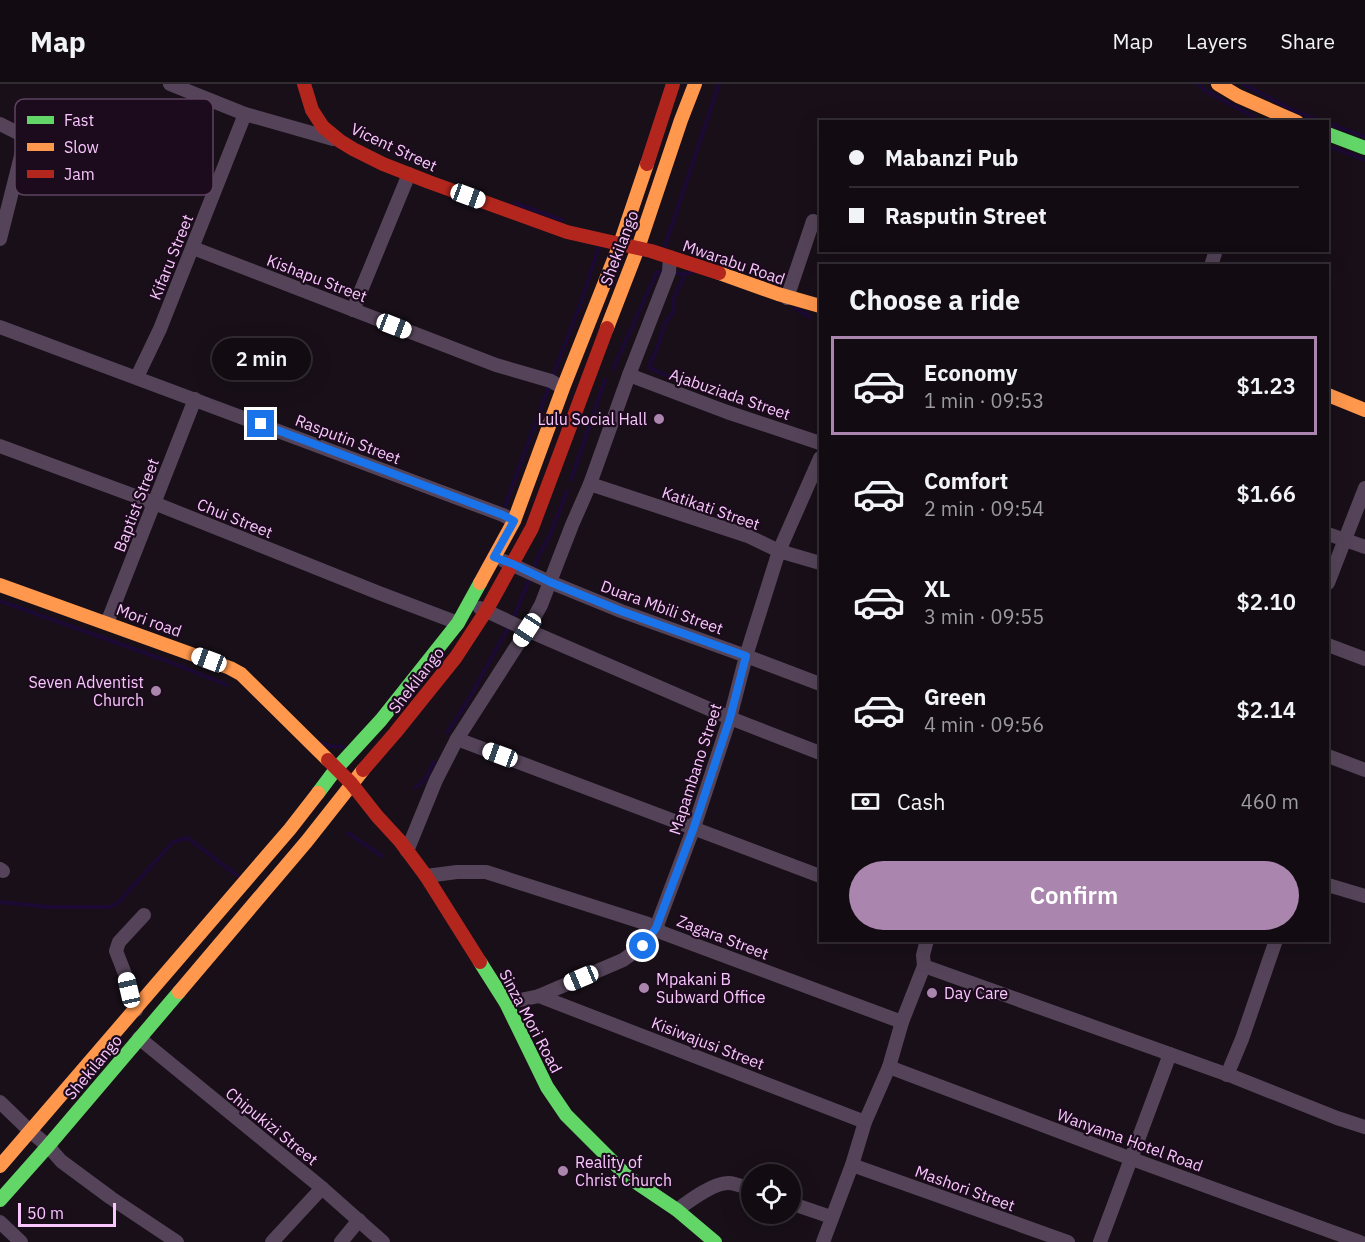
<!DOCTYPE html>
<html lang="en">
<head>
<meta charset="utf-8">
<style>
  :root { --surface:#120b12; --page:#1b141b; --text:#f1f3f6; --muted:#9c9b9f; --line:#312b32; --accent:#aa86ae }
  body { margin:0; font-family:"IBM Plex Sans",sans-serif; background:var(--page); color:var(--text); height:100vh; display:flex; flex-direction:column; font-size:22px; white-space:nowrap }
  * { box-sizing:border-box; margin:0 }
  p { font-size:20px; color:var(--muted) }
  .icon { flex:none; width:33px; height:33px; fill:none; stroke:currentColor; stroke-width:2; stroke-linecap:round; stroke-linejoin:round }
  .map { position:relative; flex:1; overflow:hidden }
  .side { position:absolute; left:819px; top:180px; width:510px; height:678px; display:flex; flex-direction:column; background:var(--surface); border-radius:0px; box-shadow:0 6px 24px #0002,0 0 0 2px var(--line) }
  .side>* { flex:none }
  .hud { position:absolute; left:819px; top:36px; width:510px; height:132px; border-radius:0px; box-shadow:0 6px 24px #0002,0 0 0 2px var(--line); display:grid; align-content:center; height:132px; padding:0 30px; background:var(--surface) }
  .fabs { position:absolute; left:741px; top:1080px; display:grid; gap:12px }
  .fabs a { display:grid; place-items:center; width:60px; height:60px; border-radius:50%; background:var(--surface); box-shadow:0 6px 24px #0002,0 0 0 2px var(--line); font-size:30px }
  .scale { position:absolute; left:18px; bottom:15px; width:98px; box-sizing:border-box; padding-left:6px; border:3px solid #f9c6fe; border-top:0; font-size:16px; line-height:21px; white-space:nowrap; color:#f9c6fe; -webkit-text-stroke:4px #1b0b1c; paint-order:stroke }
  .end { position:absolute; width:27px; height:27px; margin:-14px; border:8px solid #1a73e8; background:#fff; box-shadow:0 0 0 3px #fff }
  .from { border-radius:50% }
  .bubble { position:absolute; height:42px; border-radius:21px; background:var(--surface); box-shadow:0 6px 24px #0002,0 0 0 2px var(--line); font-size:20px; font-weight:600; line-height:42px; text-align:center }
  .car { position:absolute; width:18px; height:36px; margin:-18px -9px; border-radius:8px; box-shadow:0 0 4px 2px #0007; background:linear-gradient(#fff 24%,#345 0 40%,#fff 0 76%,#345 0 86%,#fff 0) }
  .hud b { display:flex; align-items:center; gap:21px; height:57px; font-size:22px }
  .hud b+b { border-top:2px solid var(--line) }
  .hud i { width:15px; height:15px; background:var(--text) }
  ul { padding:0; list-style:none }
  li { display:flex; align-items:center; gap:18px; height:99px; margin:0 12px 9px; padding:0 18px; border:3px solid transparent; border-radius:0px }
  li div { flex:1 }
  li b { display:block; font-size:22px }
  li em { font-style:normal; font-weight:600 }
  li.active { border-color:var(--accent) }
  li>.icon { width:54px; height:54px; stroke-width:1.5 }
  h2 { padding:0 30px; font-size:27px; line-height:72px }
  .pay { display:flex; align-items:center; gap:15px; height:66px; padding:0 30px; font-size:22px }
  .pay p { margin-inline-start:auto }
  .primary-button { display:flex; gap:12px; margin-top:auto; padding:12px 30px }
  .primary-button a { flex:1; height:69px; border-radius:36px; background:var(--accent); color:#fff; font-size:24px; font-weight:600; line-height:69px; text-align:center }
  header { display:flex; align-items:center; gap:36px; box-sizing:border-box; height:84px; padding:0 30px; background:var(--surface); border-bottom:2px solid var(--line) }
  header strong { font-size:28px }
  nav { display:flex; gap:33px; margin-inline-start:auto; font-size:21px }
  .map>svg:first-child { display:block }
</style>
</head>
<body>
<header>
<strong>Map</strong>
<nav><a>Map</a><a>Layers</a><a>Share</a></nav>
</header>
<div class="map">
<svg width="1365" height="1158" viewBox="0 0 1365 1158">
  <rect width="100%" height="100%" fill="#180f18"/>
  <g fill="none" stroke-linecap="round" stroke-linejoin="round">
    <!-- stream -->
    <g stroke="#1c0a34" stroke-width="4">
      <path d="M1198 0 1206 7 1254 33"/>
      <path d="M1243 0 1293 26 1324 38"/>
      <path d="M1328 39 1365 53"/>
      <path d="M1328 62 1365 76"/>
      <path d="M515 119 562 136"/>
      <path d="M664 165 719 0"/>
      <path d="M685 190 674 214V227L665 239 658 262 649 283 656 287 696 304"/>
      <path d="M795 224 810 233"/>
      <path d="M613 285 657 188 685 190 693 188"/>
      <path d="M571 396 605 296"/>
      <path d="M505 422 551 297 579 224 599 163"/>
      <path d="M0 517 162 575 227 601"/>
      <path d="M513 535 540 469 550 451 567 407"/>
      <path d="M447 649 470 613 509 542"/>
      <path d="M321 659 330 662 344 663"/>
      <path d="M415 704 424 697 434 678"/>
      <path d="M348 749 382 772"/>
      <path d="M0 818 48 823H109L117 820 173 758 188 754 239 793"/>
    </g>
    <!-- street -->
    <g stroke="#554459" stroke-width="14">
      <path d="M170 0 245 30 333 55"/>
      <path d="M0 40 22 51 24 60 0 155"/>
      <path d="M193 164 496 281 551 297 563 304"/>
      <path d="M1211 182 1216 166"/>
      <path d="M787 214 813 137"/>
      <path d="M353 226 409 90"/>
      <path d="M0 243 503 431 514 437"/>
      <path d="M629 291 727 328 820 359"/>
      <path d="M137 293 160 245 245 30"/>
      <path d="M0 362 154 419 379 509 458 539"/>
      <path d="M590 400 748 452 779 467 820 479"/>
      <path d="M1328 450 1365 463"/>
      <path d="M504 477 550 498 621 527 746 572 820 600"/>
      <path d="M1328 499 1365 404"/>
      <path d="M480 524 527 546 730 634 820 669"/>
      <path d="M107 539 195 315"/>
      <path d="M1328 561 1365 575"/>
      <path d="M457 655 820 792"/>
      <path d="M1328 672 1365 686"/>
      <path d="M407 767 436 696 457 655 527 546 541 521 572 441 590 400 629 291 669 188 670 173"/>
      <path d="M0 785 3 787"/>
      <path d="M426 792 457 788H486L648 840 663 849 902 938"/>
      <path d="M1328 801 1365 812"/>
      <path d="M924 882 1234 993 1337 1034 1365 1043"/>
      <path d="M539 912 865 1038"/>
      <path d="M506 919 539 912 623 876 643 862 656 844 694 743 730 634 746 572 779 467 820 374"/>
      <path d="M136 926 132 918 125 890 116 867 119 858 144 831"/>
      <path d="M139 954 322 1104 383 1158"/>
      <path d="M889 983 1132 1075 1360 1158"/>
      <path d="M1227 991 1242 955 1276 856"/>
      <path d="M0 1018 30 1047 48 1062 61 1077 111 1114 177 1158"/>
      <path d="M852 1081 1068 1158"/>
      <path d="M790 1119 831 1133"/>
      <path d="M677 1126C689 1117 713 1099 728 1099 736 1099 744 1103 752 1106"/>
      <path d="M0 1138 21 1158"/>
      <path d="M272 1158 322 1104"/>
      <path d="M341 1158 359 1136"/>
      <path d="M823 1158 852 1081 865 1038 889 983 902 938 924 882 923 871 927 856"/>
      <path d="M1100 1158 1170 970"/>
    </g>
    <!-- fast -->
    <g stroke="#63d668" stroke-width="14">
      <path d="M1328 50 1365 64"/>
      <path d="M318 709 336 685 381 636 458 539 480 499"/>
      <path d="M480 878 506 919 547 1003 566 1031 628 1093 677 1126 715 1158"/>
      <path d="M0 1116 48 1062 179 908"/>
    </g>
    <!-- slow -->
    <g stroke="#ff974d" stroke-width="14">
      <path d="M1218 0 1238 12 1297 38"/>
      <path d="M719 189 778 210 820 222"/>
      <path d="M607 244 638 164 681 36 695 0"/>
      <path d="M1328 311 1365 326"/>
      <path d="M480 499 514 437 563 304 620 160 647 80"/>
      <path d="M0 501 230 584 241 590 328 676"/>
      <path d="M179 908 307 757 363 686"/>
      <path d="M0 1082 290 745 318 709"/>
    </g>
    <!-- jam -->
    <g stroke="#b3261e" stroke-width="14">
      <path d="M304 0 312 26 323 43 340 57 353 65 383 80 429 98 567 148 651 167 719 189"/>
      <path d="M647 80 673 0"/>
      <path d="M328 676 351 699 377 732 400 757 426 792 480 878"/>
      <path d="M363 686 395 649 456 573 486 527 532 444 607 244"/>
    </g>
  </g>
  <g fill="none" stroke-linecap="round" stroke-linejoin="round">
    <!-- route -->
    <path stroke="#1a73e8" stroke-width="8" d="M261 340 503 431 514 437 494 473 513 480 550 498 621 527 746 572 730 634 694 743 656 844 643 862"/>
  </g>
  <!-- markers -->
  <g fill="#aa86ae" stroke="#1b0b1c" stroke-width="2">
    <circle cx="659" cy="335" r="6"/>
    <circle cx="156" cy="607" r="6"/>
    <circle cx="644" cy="904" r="6"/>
    <circle cx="932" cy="909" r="6"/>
    <circle cx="563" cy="1087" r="6"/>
  </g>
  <g text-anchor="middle" stroke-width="4.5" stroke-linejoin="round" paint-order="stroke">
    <!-- street labels -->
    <g font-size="16" fill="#f9c6fe" stroke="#1b0b1c">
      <text transform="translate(394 63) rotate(25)" y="6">Vicent Street</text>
      <text transform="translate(619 164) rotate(-69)" y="6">Shekilango</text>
      <text transform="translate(171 173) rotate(-68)" y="6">Kifaru Street</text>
      <text transform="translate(734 178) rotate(19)" y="6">Mwarabu Road</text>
      <text transform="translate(317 194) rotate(21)" y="6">Kishapu Street</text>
      <text transform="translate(730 310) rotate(19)" y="6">Ajabuziada Street</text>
      <text transform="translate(348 355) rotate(21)" y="6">Rasputin Street</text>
      <text transform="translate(136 421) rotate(-69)" y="6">Baptist Street</text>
      <text transform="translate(711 424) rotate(19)" y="6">Katikati Street</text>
      <text transform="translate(235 434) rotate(22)" y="6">Chui Street</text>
      <text transform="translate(662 523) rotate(20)" y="6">Duara Mbili Street</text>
      <text transform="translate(149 536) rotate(20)" y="6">Mori road</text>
      <text transform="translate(416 596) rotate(-52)" y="6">Shekilango</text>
      <text transform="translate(695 685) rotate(-72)" y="6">Mapambano Street</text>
      <text transform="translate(723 853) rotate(21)" y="6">Zagara Street</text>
      <text transform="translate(531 937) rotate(62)" y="6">Sinza Mori Road</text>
      <text transform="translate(708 959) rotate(21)" y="6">Kisiwajusi Street</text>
      <text transform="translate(93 983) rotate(-50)" y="6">Shekilango</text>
      <text transform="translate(272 1042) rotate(39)" y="6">Chipukizi Street</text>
      <text transform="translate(1130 1056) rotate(20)" y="6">Wanyama Hotel Road</text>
      <text transform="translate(965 1104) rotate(20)" y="6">Mashori Street</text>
    </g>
    <!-- poi labels -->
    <g font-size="16" fill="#f9c6fe" stroke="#1b0b1c" text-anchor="start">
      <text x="647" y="341" text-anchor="end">Lulu Social Hall</text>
      <text x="144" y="604" text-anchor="end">Seven Adventist<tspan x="144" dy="18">Church</tspan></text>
      <text x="656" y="901">Mpakani B<tspan x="656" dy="18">Subward Office</tspan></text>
      <text x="944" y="915">Day Care</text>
      <text x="575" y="1084">Reality of<tspan x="575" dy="18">Christ Church</tspan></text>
    </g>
  </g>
  <!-- legend -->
  <rect x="15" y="15" width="198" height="96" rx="9" fill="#1b0b1c" stroke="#5e4360" stroke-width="1.5"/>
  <rect x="27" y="32" width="27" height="8" fill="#63d668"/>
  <rect x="27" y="59" width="27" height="8" fill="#ff974d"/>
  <rect x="27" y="86" width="27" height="8" fill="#b3261e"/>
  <g font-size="16" fill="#f9c6fe">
    <text x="64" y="42">Fast</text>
    <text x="64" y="69">Slow</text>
    <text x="64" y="96">Jam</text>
  </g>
</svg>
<div class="fabs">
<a><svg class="icon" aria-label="locate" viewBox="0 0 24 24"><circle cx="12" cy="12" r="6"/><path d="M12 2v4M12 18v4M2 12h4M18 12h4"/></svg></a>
</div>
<div class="scale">50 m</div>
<i class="end from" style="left:643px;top:862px"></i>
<i class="end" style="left:261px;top:340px"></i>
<div class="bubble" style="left:212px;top:254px;width:99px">2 min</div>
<i class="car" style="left:468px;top:112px;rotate:110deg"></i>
<i class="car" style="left:394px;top:242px;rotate:111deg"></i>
<i class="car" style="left:527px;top:546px;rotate:213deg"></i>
<i class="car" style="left:209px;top:576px;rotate:290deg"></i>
<i class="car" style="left:500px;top:671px;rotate:290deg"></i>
<i class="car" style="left:581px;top:894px;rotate:247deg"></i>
<i class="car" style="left:129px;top:906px;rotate:347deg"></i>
<div class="hud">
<b><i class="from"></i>Mabanzi Pub</b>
<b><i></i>Rasputin Street</b>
</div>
<section class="side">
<h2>Choose a ride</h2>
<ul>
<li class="active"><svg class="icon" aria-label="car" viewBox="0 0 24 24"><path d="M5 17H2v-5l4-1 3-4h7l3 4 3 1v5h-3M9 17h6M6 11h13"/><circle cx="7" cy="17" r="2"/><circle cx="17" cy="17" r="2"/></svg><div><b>Economy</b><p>1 min · 09:53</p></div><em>$1.23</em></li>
<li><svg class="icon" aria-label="car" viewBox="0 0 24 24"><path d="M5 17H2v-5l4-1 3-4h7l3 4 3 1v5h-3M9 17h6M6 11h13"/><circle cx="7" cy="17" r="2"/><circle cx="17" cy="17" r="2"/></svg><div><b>Comfort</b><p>2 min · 09:54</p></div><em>$1.66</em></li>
<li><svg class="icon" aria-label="car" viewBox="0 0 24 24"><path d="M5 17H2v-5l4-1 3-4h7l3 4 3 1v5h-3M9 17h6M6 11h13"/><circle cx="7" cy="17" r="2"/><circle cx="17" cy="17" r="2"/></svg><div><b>XL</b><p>3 min · 09:55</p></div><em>$2.10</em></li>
<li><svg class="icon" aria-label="car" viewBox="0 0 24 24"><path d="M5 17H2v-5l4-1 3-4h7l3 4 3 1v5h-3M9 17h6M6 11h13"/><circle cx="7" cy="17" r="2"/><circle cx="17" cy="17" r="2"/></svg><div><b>Green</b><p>4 min · 09:56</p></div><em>$2.14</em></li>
</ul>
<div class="pay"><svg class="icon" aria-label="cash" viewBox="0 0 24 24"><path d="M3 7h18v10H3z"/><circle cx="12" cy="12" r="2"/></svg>Cash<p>460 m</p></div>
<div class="primary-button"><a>Confirm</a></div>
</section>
</div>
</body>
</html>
